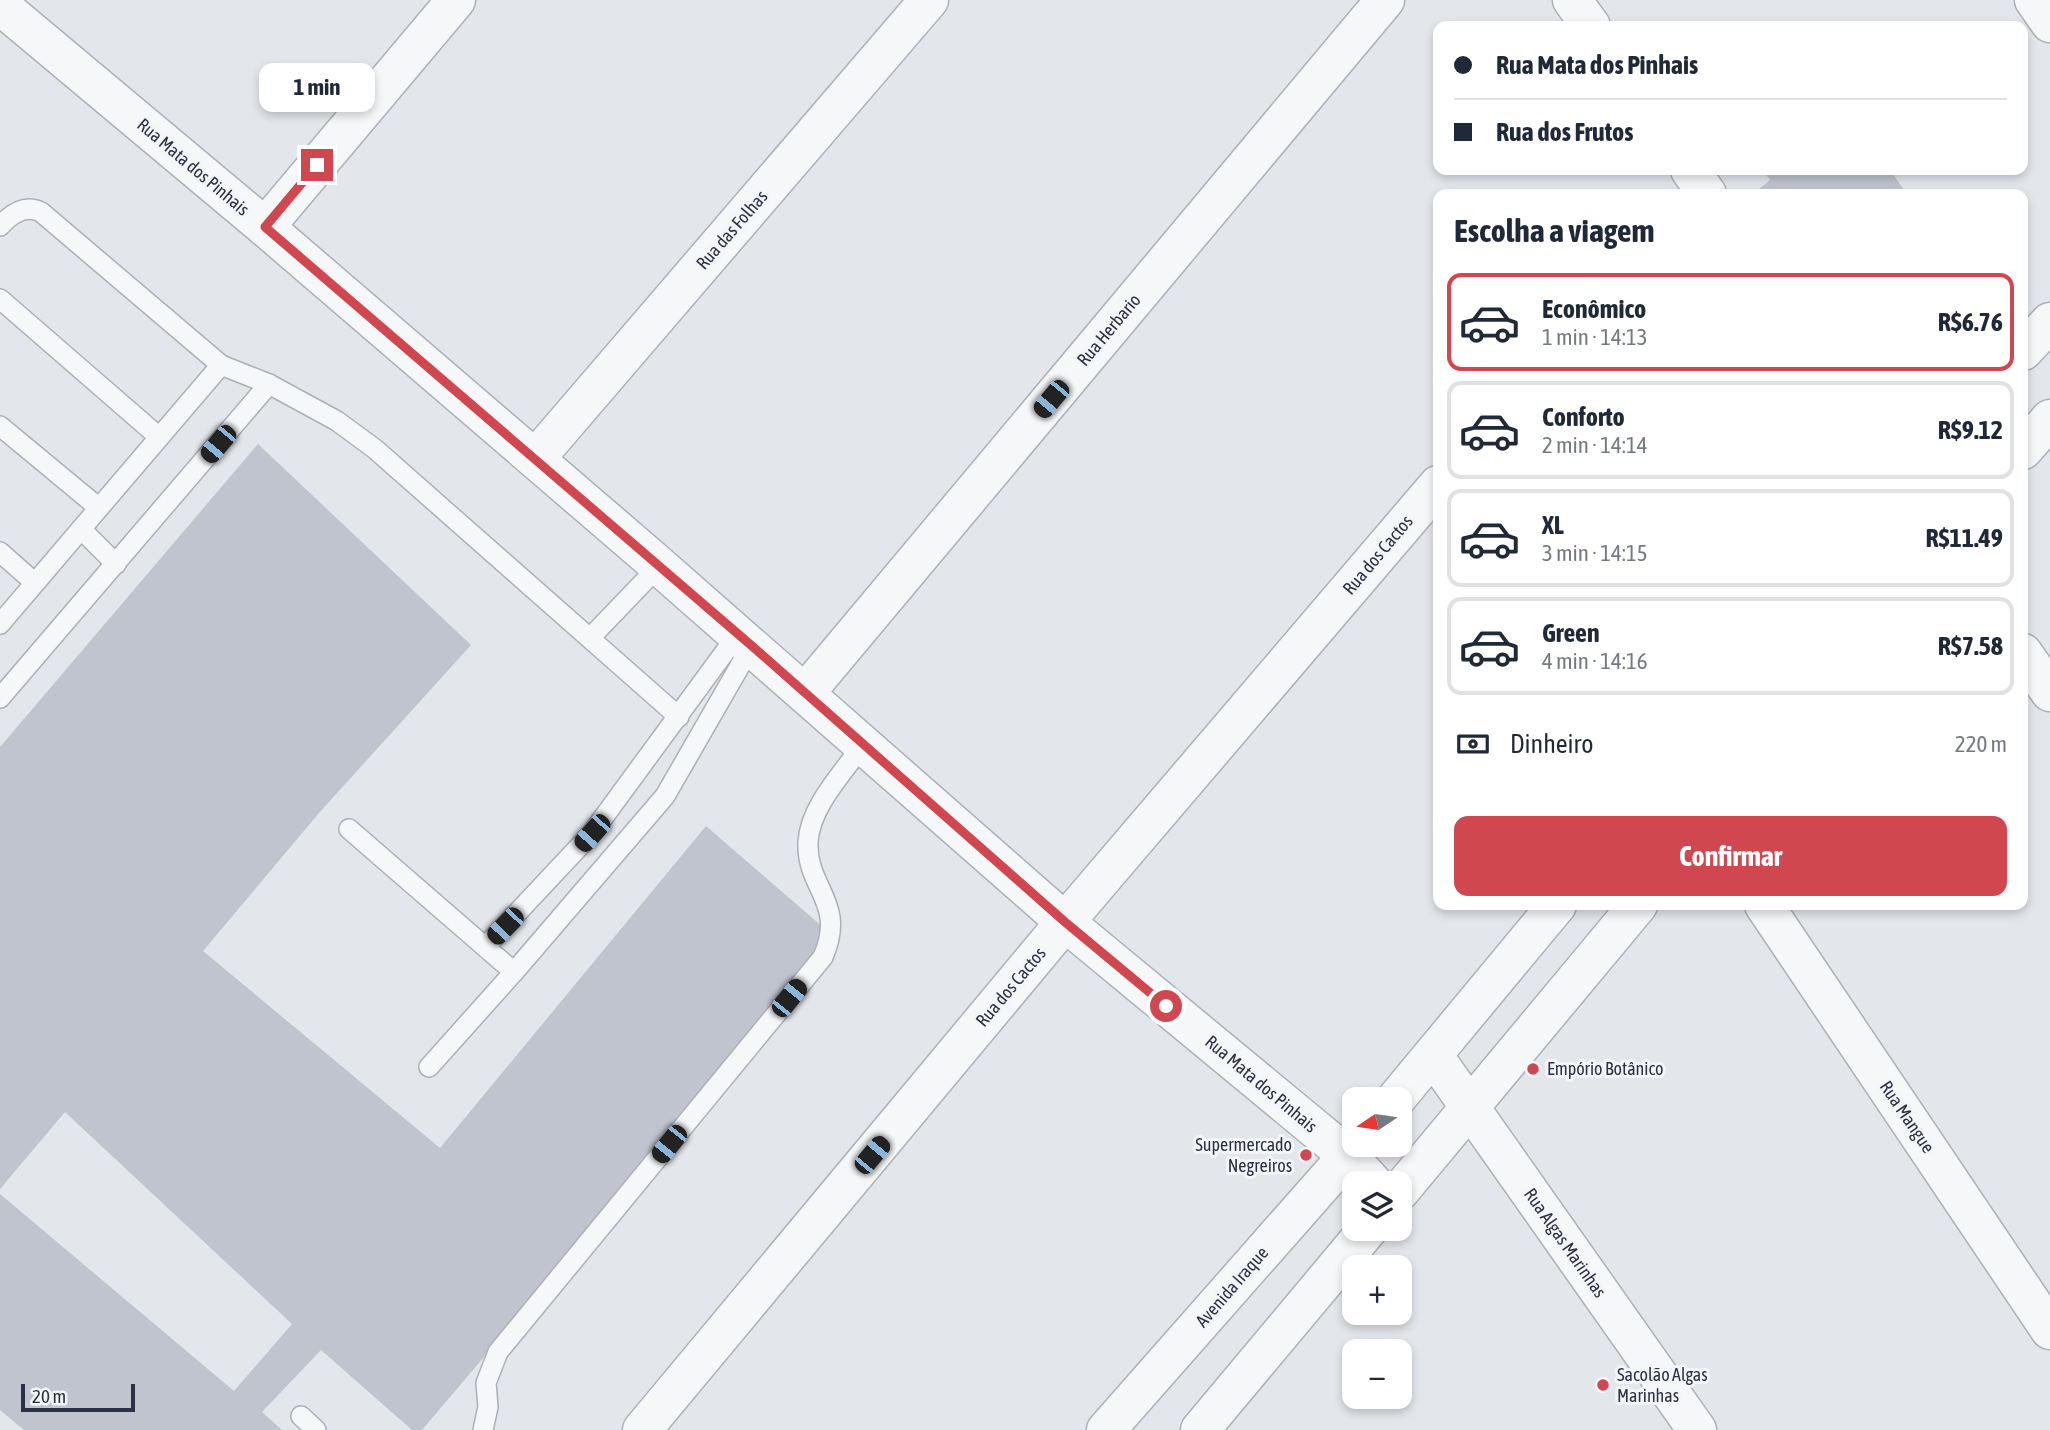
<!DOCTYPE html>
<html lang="pt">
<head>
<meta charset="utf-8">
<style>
  :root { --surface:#fff; --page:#f2f2f3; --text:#1f2937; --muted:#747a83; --line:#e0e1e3; --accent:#d14750 }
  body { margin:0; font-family:"Asap Condensed",sans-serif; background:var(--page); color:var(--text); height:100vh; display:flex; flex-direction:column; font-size:26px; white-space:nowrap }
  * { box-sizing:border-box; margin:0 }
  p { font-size:23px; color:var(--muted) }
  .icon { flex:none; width:38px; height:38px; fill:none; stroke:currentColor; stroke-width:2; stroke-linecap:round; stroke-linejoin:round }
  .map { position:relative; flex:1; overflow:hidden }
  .panel { position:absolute; left:1433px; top:189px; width:595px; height:721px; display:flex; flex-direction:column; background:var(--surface); border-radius:14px; box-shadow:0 4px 10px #0003 }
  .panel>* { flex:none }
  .guide { position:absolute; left:1433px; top:21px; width:595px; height:154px; border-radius:14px; box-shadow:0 4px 10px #0003; display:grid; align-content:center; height:154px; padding:0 21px; background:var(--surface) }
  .needle { width:46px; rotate:257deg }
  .tools { position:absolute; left:1342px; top:1087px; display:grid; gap:14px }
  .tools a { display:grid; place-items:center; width:70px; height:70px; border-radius:14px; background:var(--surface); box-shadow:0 4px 10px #0003; font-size:35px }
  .scale { position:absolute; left:21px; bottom:18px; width:114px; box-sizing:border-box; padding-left:7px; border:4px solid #2a3144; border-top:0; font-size:19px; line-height:24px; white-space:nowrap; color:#2a3144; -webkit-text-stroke:5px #f3f5f8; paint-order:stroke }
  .end { position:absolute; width:32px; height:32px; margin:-16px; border:9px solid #d14750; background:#fff; box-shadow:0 0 0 4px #fff }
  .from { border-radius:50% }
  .bubble { position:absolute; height:49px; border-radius:14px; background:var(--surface); box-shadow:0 4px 10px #0003; font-size:23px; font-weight:700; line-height:49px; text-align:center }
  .car { position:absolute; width:21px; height:42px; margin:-21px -10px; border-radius:9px; box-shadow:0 0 5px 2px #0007; background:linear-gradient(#222 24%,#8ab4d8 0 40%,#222 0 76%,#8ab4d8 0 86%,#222 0) }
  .guide b { display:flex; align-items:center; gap:24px; height:66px; font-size:26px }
  .guide b+b { border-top:2px solid var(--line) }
  .guide i { width:18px; height:18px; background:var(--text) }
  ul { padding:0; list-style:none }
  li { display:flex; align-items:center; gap:21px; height:98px; margin:0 14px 10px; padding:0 7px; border:4px solid var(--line); border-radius:14px }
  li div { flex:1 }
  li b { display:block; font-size:26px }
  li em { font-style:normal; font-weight:700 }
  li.selected { border-color:var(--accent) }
  li>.icon { width:63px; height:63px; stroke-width:1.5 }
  h2 { padding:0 21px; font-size:32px; line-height:84px }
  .pay { display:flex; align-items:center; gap:18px; height:77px; padding:0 21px; font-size:26px }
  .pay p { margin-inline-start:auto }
  .primary-button { display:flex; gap:14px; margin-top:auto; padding:14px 21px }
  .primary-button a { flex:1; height:80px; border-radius:14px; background:var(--accent); color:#fff; font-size:28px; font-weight:700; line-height:80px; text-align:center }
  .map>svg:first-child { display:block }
</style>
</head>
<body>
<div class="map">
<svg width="2050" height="1430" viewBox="0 0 2050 1430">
  <rect width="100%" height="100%" fill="#e3e6eb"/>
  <!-- building -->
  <g fill="#c0c4ce">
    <path d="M1763 170H1890L1907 194H1753L1770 180Z"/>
    <path d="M258 444 471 645 319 813 203 951 440 1148 706 826 832 935 823 957 422 1430H412L321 1350 262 1412 282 1430H24L0 1410V1194L234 1391 292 1324 65 1112 0 1189V747Z"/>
  </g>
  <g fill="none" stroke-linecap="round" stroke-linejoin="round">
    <defs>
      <g id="service">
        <path d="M0 226C11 214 25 204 41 212L221 365 269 384 337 421 375 449 679 717"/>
        <path d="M0 299 159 437"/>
        <path d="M0 426 99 508"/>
        <path d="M81 529 116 564"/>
        <path d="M0 552 35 583"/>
        <path d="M0 624 221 365"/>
        <path d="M590 638 658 567"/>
        <path d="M0 698 269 384"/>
        <path d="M349 829 514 972 429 1067"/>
        <path d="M486 946 592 833 738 634"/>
        <path d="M514 972 665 796 752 645"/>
        <path d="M301 1416 316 1430"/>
        <path d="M483 1430 488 1407 486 1383 498 1352 823 957C847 902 806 889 808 842 810 806 844 772 864 743"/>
      </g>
      <g id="minor">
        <path d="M1572 0 1591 26"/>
        <path d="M0 2 1 6 265 227 649 557 1065 922 1348 1156 1373 1183"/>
        <path d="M1690 170 1707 194"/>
        <path d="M265 227 456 0"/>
        <path d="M535 459 929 0"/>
        <path d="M2023 653 2050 692"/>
        <path d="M806 692 1385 0"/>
        <path d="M1764 905 2050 1330"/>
        <path d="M1433 1055 1697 1430"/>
        <path d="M642 1430 1065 922 1438 485"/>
      </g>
      <g id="tertiary">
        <path d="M2034 0 2050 23"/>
        <path d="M2023 351 2050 322"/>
        <path d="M2023 450 2050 419"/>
        <path d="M1396 1099 1557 905"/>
        <path d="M1400 1191 1638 905"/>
        <path d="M1106 1430 1358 1144"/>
        <path d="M1200 1430 1369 1228"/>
      </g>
    </defs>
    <!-- service casing -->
    <use href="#service" stroke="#acb0b9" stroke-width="22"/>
    <!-- minor casing -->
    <use href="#minor" stroke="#acb0b9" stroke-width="41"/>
    <!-- tertiary casing -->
    <use href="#tertiary" stroke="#acb0b9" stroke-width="41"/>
    <!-- service -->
    <use href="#service" stroke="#f6f7f9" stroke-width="19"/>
    <!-- minor -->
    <use href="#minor" stroke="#f6f7f9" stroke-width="38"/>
    <!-- tertiary -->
    <use href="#tertiary" stroke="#f6f7f9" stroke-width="38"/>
  </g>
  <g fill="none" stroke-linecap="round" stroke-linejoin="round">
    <!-- route -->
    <path stroke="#d14750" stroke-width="9" d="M317 165 265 227 752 646 1065 922 1166 1006"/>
  </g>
  <!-- markers -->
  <g fill="#d14750" stroke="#f3f5f8" stroke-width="2.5">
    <circle cx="1533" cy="1069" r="7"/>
    <circle cx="1306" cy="1155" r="7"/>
    <circle cx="1603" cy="1385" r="7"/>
  </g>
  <g text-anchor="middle" stroke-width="6" stroke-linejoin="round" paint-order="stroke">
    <!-- street labels -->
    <g font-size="18" fill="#2a3144" stroke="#f3f5f8">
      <text transform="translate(193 167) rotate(40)" y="6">Rua Mata dos Pinhais</text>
      <text transform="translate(732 230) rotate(-49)" y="6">Rua das Folhas</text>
      <text transform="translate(1109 330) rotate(-50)" y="6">Rua Herbario</text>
      <text transform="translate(1378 555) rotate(-50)" y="6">Rua dos Cactos</text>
      <text transform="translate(1011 987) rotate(-50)" y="6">Rua dos Cactos</text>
      <text transform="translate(1261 1084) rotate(40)" y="6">Rua Mata dos Pinhais</text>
      <text transform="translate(1907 1117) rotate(56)" y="6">Rua Mangue</text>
      <text transform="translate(1565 1243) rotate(55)" y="6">Rua Algas Marinhas</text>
      <text transform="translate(1232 1287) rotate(-49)" y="6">Avenida Iraque</text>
    </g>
    <!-- poi labels -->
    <g font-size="18" fill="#2a3144" stroke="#f3f5f8" text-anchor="start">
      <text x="1547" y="1075">Empório Botânico</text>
      <text x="1292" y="1151" text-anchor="end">Supermercado<tspan x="1292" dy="21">Negreiros</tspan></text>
      <text x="1617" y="1381">Sacolão Algas<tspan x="1617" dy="21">Marinhas</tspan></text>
    </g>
  </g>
</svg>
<div class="tools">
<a><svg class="needle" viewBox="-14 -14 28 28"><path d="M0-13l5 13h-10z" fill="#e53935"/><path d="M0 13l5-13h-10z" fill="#747a83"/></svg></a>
<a><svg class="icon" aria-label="layers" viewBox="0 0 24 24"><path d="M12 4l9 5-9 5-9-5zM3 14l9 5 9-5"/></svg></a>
<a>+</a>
<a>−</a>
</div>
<div class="scale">20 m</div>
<i class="end from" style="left:1166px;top:1006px"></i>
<i class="end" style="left:317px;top:165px"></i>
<div class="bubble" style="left:259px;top:63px;width:116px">1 min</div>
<i class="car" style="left:1051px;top:399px;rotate:220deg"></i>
<i class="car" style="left:218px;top:444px;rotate:220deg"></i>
<i class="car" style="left:592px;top:833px;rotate:222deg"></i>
<i class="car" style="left:505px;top:926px;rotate:224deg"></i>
<i class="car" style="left:789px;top:998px;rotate:39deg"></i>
<i class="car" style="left:669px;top:1144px;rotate:219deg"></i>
<i class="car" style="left:872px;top:1155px;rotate:40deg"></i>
<div class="guide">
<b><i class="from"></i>Rua Mata dos Pinhais</b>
<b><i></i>Rua dos Frutos</b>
</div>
<section class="panel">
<h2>Escolha a viagem</h2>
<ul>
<li class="selected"><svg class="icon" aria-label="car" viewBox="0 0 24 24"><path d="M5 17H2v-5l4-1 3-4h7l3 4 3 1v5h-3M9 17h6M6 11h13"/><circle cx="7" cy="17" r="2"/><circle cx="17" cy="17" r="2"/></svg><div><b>Econômico</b><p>1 min · 14:13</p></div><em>R$6.76</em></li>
<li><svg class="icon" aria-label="car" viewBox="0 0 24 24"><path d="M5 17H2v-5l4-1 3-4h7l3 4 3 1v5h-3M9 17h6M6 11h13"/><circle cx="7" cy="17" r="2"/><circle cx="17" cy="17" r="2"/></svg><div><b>Conforto</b><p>2 min · 14:14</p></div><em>R$9.12</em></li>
<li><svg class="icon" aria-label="car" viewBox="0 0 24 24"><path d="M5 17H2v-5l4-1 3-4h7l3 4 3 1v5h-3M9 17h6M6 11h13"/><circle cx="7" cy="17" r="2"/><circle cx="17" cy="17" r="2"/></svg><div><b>XL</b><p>3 min · 14:15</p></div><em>R$11.49</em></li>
<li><svg class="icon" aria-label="car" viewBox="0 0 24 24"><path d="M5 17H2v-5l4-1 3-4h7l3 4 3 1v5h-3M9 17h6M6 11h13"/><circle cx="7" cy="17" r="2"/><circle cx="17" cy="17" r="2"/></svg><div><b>Green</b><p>4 min · 14:16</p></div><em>R$7.58</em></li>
</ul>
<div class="pay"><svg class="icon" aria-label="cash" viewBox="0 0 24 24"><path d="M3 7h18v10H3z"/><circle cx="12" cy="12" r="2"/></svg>Dinheiro<p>220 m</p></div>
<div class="primary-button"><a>Confirmar</a></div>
</section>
</div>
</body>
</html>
